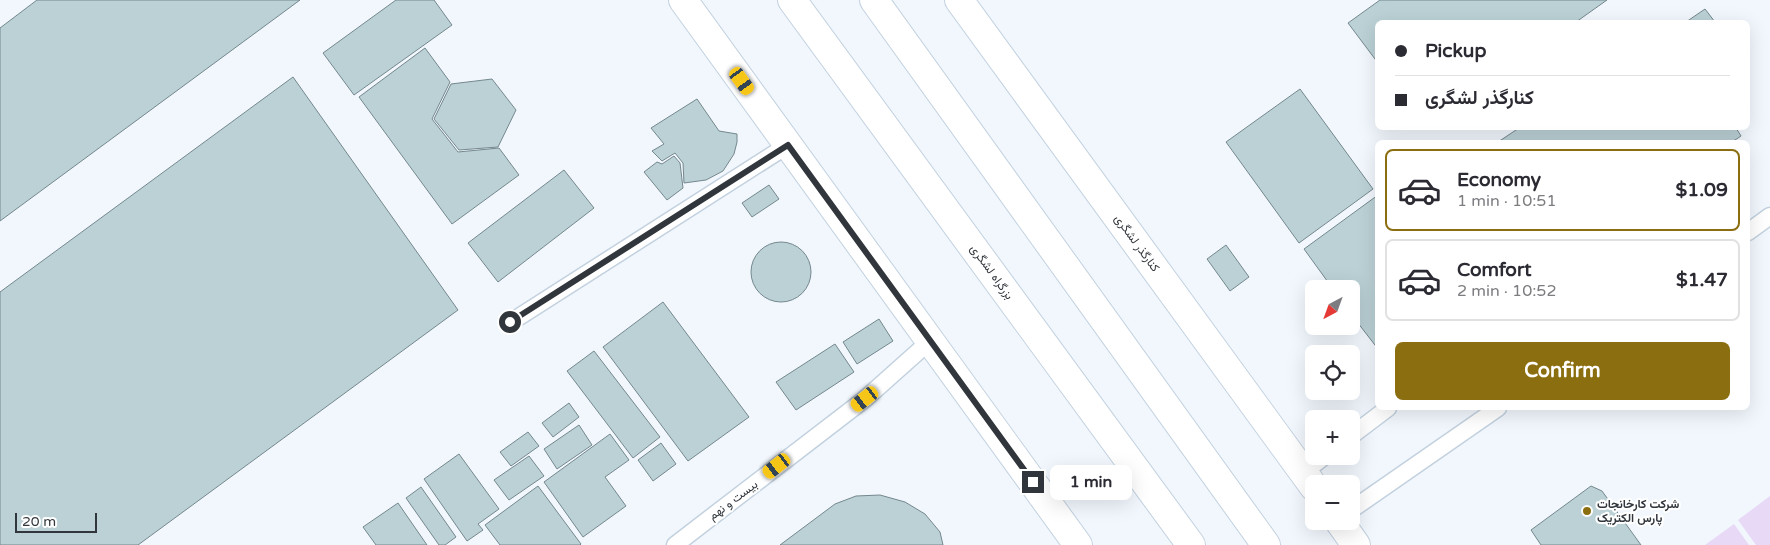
<!DOCTYPE html>
<html lang="en">
<head>
<meta charset="utf-8">
<style>
  :root { --surface:#fff; --page:#f2f2f3; --text:#2b2b33; --muted:#7c7c81; --line:#e1e1e2; --accent:#8b6e10 }
  body { margin:0; font-family:"Varela Round",Vazirmatn,sans-serif; background:var(--page); color:var(--text); height:100vh; display:flex; flex-direction:column; font-size:19px; white-space:nowrap }
  * { box-sizing:border-box; margin:0 }
  p { font-size:16px; color:var(--muted) }
  .icon { flex:none; width:28px; height:28px; fill:none; stroke:currentColor; stroke-width:2; stroke-linecap:round; stroke-linejoin:round }
  .map { position:relative; flex:1; overflow:hidden }
  .side { position:absolute; left:1375px; top:140px; width:375px; height:270px; display:flex; flex-direction:column; background:var(--surface); border-radius:8px; box-shadow:0 5px 20px #0002 }
  .side>* { flex:none }
  .top-card { position:absolute; left:1375px; top:20px; width:375px; height:110px; border-radius:8px; box-shadow:0 5px 20px #0002; display:grid; align-content:center; height:110px; padding:0 20px; background:var(--surface) }
  .needle { width:32px; rotate:221deg }
  .controls { position:absolute; left:1305px; top:280px; display:grid; gap:10px }
  .controls a { display:grid; place-items:center; width:55px; height:55px; border-radius:8px; background:var(--surface); box-shadow:0 5px 20px #0002; font-size:25px }
  .scale { position:absolute; left:15px; bottom:12px; width:82px; box-sizing:border-box; padding-left:5px; border:2px solid #31363c; border-top:0; font-size:14px; line-height:18px; white-space:nowrap; color:#31363c; -webkit-text-stroke:4px #fff; paint-order:stroke }
  .end { position:absolute; width:22px; height:22px; margin:-11px; border:6px solid #31363c; background:#fff; box-shadow:0 0 0 2px #fff }
  .from { border-radius:50% }
  .bubble { position:absolute; height:35px; border-radius:8px; background:var(--surface); box-shadow:0 5px 20px #0002; font-size:16px; font-weight:700; line-height:35px; text-align:center }
  .car { position:absolute; width:15px; height:30px; margin:-15px -8px; border-radius:6px; box-shadow:0 0 4px 1px #0007; background:linear-gradient(#f5c518 24%,#345 0 40%,#f5c518 0 76%,#345 0 86%,#f5c518 0) }
  .top-card b { display:flex; align-items:center; gap:18px; height:48px; font-size:19px }
  .top-card b+b { border-top:1px solid var(--line) }
  .top-card i { width:12px; height:12px; background:var(--text) }
  ul { padding:9px 0 0; list-style:none }
  li { display:flex; align-items:center; gap:15px; height:82px; margin:0 10px 8px; padding:0 10px; border:2px solid var(--line); border-radius:8px }
  li div { flex:1 }
  li b { display:block; font-size:19px }
  li em { font-style:normal; font-weight:700 }
  li.current { border-color:var(--accent) }
  li>.icon { width:45px; height:45px; stroke-width:1.5 }
  .cta { display:flex; gap:10px; margin-top:auto; padding:10px 20px }
  .cta a { flex:1; height:58px; border-radius:8px; background:var(--accent); color:#fff; font-size:20px; font-weight:700; line-height:58px; text-align:center }
  .map>svg:first-child { display:block }
</style>
</head>
<body>
<div class="map">
<svg width="1770" height="545" viewBox="0 0 1770 545">
  <rect width="100%" height="100%" fill="#f1f7fd"/>
  <!-- green -->
  <g fill="#e8d9f7">
    <path d="M1770 496V545H1756L1738 520Z"/>
    <path d="M1734 524 1749 545H1705Z"/>
  </g>
  <!-- building -->
  <g fill="#bbd1d6" stroke="#74888d">
    <path d="M37 0H300L0 221V28Z"/>
    <path d="M396 0H434L452 25 354 95 323 53Z"/>
    <path d="M1380 0H1607L1576 22H1378V63L1348 23Z"/>
    <path d="M1705 9 1715 22H1686Z"/>
    <path d="M425 48 450 82 432 119 458 152 499 148 519 175 452 224 359 97Z"/>
    <path d="M293 77 458 310 138 545H0V292Z"/>
    <path d="M492 79 516 110 498 147 459 150 434 119 451 84Z"/>
    <path d="M1300 89 1373 189 1299 243 1226 142Z"/>
    <path d="M697 99 719 131 737 134V142L734 154 723 171 706 180 684 183 683 163 675 153 662 161 652 151 664 144 651 128Z"/>
    <path d="M1519 128H1736L1741 136 1732 142H1498Z"/>
    <path d="M674 156 680 163 683 188 667 200 644 172 657 162 662 164Z"/>
    <path d="M564 170 594 208 498 282 468 243Z"/>
    <path d="M769 185 779 199 752 217 742 203Z"/>
    <path d="M1378 195V349L1351 314V289H1333L1304 249Z"/>
    <circle cx="781" cy="272" r="30"/>
    <path d="M1226 245 1249 277 1230 291 1207 259Z"/>
    <path d="M663 302 749 417 688 461 603 347Z"/>
    <path d="M879 319 893 341 857 364 843 342Z"/>
    <path d="M835 344 854 372 796 410 776 382Z"/>
    <path d="M594 351 660 437 633 458 567 371Z"/>
    <path d="M569 403 579 417 553 437 542 423Z"/>
    <path d="M579 425 592 445 557 469 544 449Z"/>
    <path d="M528 432 539 446 511 466 500 452Z"/>
    <path d="M610 434 629 460 605 477 626 506 583 537 544 482Z"/>
    <path d="M661 443 676 464 653 481 638 460Z"/>
    <path d="M459 454 499 509 478 524 483 530 467 541 424 479Z"/>
    <path d="M529 456 544 476 509 500 494 480Z"/>
    <path d="M538 486 581 544 580 545H500L485 525Z"/>
    <path d="M1591 486 1602 491 1641 545H1541L1531 530Z"/>
    <path d="M421 487 456 537 445 545H439L406 498Z"/>
    <path d="M880 495 905 502 925 514 940 532 943 545H780L835 504 856 496Z"/>
    <path d="M398 503 427 545H376L363 527Z"/>
  </g>
  <g fill="none" stroke-linecap="round" stroke-linejoin="round">
    <defs>
      <g id="service">
        <path d="M1748 232 1770 216"/>
        <path d="M511 322 788 145"/>
        <path d="M1351 436 1388 408"/>
        <path d="M1303 473 1325 456"/>
        <path d="M1351 510 1498 408"/>
        <path d="M675 545 865 399 930 341"/>
      </g>
      <g id="primary">
        <path d="M683 0 1078 545"/>
        <path d="M959 0 1314 487"/>
        <path d="M1339 521 1356 545"/>
      </g>
      <g id="trunk">
        <path d="M792 0 1191 545"/>
        <path d="M874 0 1266 545"/>
      </g>
    </defs>
    <!-- service casing -->
    <use href="#service" stroke="#c3d1df" stroke-width="19"/>
    <!-- primary casing -->
    <use href="#primary" stroke="#c3d1df" stroke-width="30"/>
    <!-- trunk casing -->
    <use href="#trunk" stroke="#c3d1df" stroke-width="30"/>
    <!-- service -->
    <use href="#service" stroke="#fff" stroke-width="16"/>
    <!-- primary -->
    <use href="#primary" stroke="#fff" stroke-width="28"/>
    <!-- trunk -->
    <use href="#trunk" stroke="#fff" stroke-width="28"/>
  </g>
  <g fill="none" stroke-linecap="round" stroke-linejoin="round">
    <!-- route -->
    <path stroke="#31363c" stroke-width="6" d="M510 322 788 145 1033 482"/>
  </g>
  <!-- markers -->
  <circle fill="#8b6e10" stroke="#fff" stroke-width="2" cx="1587" cy="511" r="5"/>
  <g text-anchor="middle" stroke-width="4" stroke-linejoin="round" paint-order="stroke">
    <!-- street labels -->
    <g font-size="12" fill="#31363c" stroke="#fff">
      <text transform="translate(1137 243) rotate(54)" y="4">کنارگذر لشگری</text>
      <text transform="translate(992 272) rotate(54)" y="4">بزرگراه لشگری</text>
      <text transform="translate(733 500) rotate(-37)" y="4">بیست و نهم</text>
    </g>
    <!-- poi labels -->
    <g font-size="12" font-weight="bold" fill="#31363c" stroke="#fff" text-anchor="start">
      <text x="1597" y="508">شرکت کارخانجات<tspan x="1597" dy="14">پارس الکتریک</tspan></text>
    </g>
  </g>
</svg>
<div class="controls">
<a><svg class="needle" viewBox="-14 -14 28 28"><path d="M0-13l5 13h-10z" fill="#e53935"/><path d="M0 13l5-13h-10z" fill="#7c7c81"/></svg></a>
<a><svg class="icon" aria-label="locate" viewBox="0 0 24 24"><circle cx="12" cy="12" r="6"/><path d="M12 2v4M12 18v4M2 12h4M18 12h4"/></svg></a>
<a>+</a>
<a>−</a>
</div>
<div class="scale">20 m</div>
<i class="end from" style="left:510px;top:322px"></i>
<i class="end" style="left:1033px;top:482px"></i>
<div class="bubble" style="left:1050px;top:465px;width:82px">1 min</div>
<i class="car" style="left:742px;top:81px;rotate:144deg"></i>
<i class="car" style="left:865px;top:399px;rotate:232deg"></i>
<i class="car" style="left:777px;top:466px;rotate:232deg"></i>
<div class="top-card">
<b><i class="from"></i>Pickup</b>
<b><i></i>کنارگذر لشگری</b>
</div>
<section class="side">
<ul>
<li class="current"><svg class="icon" aria-label="car" viewBox="0 0 24 24"><path d="M5 17H2v-5l4-1 3-4h7l3 4 3 1v5h-3M9 17h6M6 11h13"/><circle cx="7" cy="17" r="2"/><circle cx="17" cy="17" r="2"/></svg><div><b>Economy</b><p>1 min · 10:51</p></div><em>$1.09</em></li>
<li><svg class="icon" aria-label="car" viewBox="0 0 24 24"><path d="M5 17H2v-5l4-1 3-4h7l3 4 3 1v5h-3M9 17h6M6 11h13"/><circle cx="7" cy="17" r="2"/><circle cx="17" cy="17" r="2"/></svg><div><b>Comfort</b><p>2 min · 10:52</p></div><em>$1.47</em></li>
</ul>
<div class="cta"><a>Confirm</a></div>
</section>
</div>
</body>
</html>
